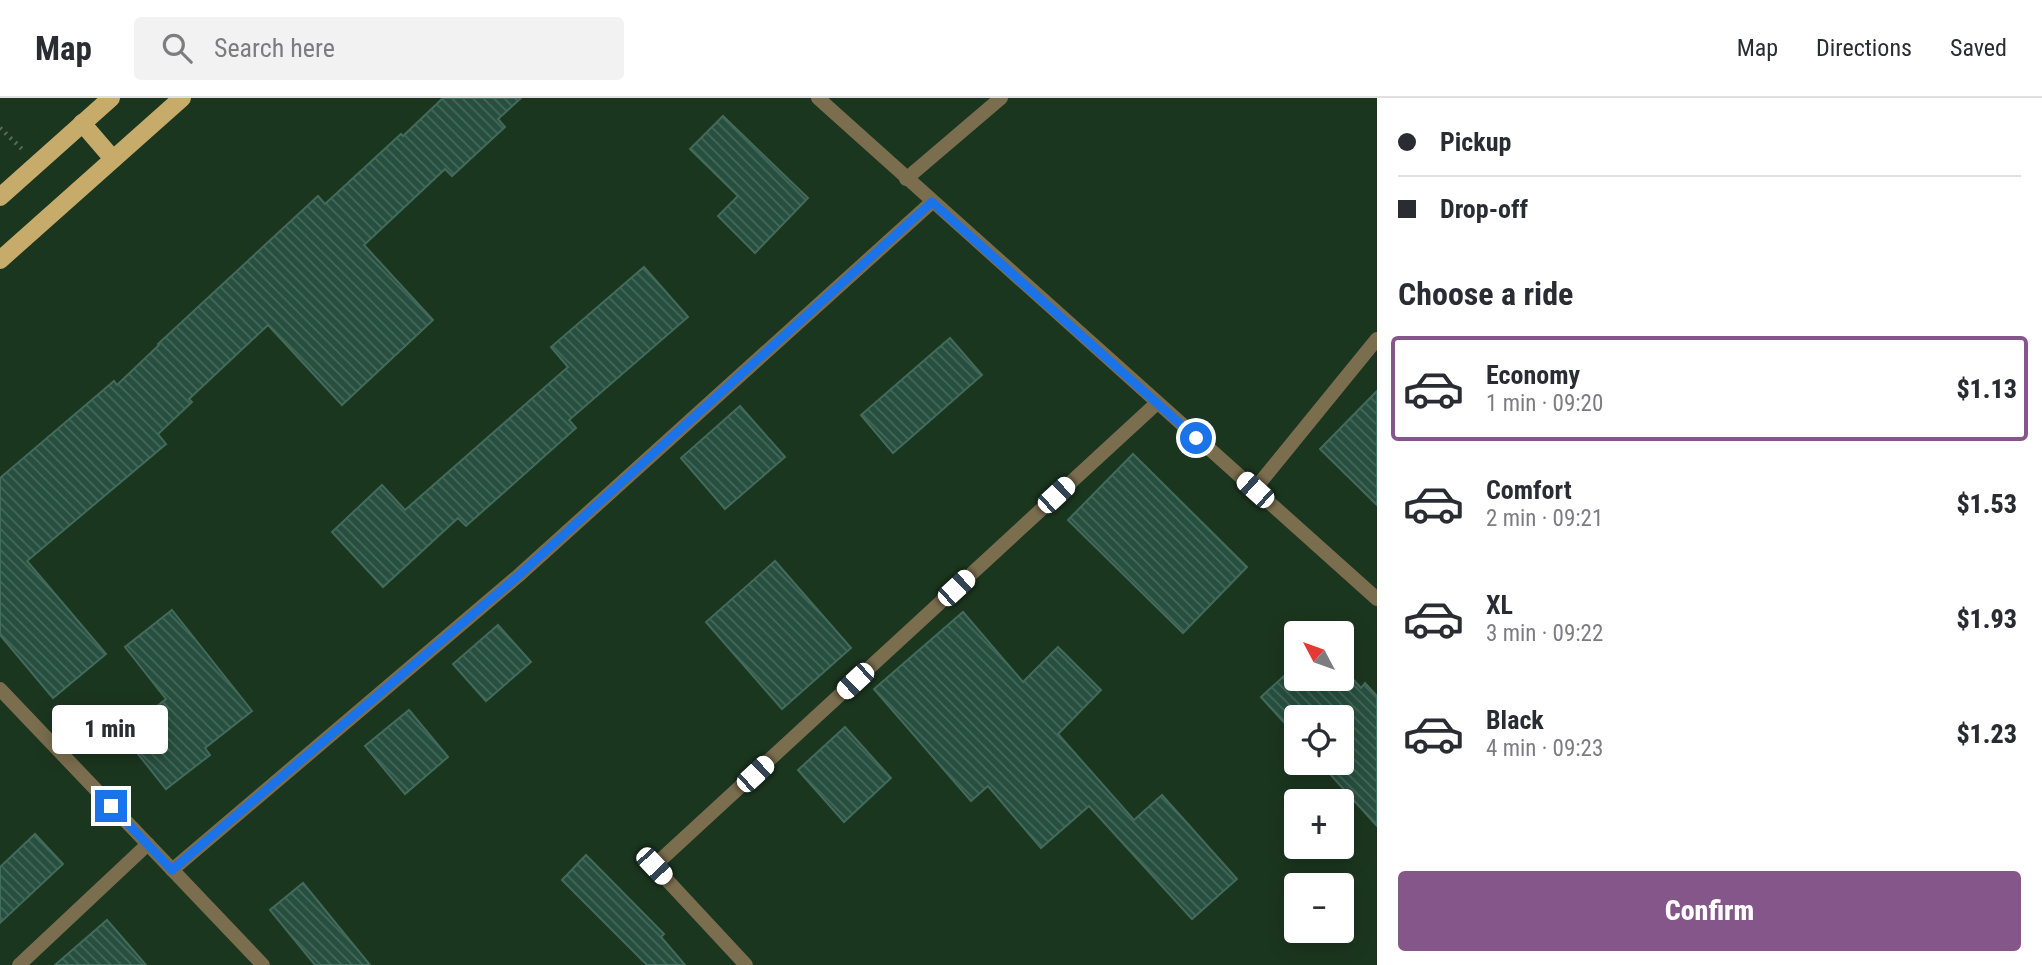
<!DOCTYPE html>
<html lang="en">
<head>
<meta charset="utf-8">
<style>
  :root { --surface:#fff; --page:#f2f2f3; --text:#2b2b33; --muted:#7c7c81; --line:#e1e1e2; --accent:#855689 }
  body { margin:0; font-family:"Roboto Condensed",sans-serif; background:var(--page); color:var(--text); height:100vh; display:flex; flex-direction:column; font-size:26px; white-space:nowrap }
  * { box-sizing:border-box; margin:0 }
  p { font-size:23px; color:var(--muted) }
  .icon { flex:none; width:38px; height:38px; fill:none; stroke:currentColor; stroke-width:2; stroke-linecap:round; stroke-linejoin:round }
  .map { position:relative; flex:1; overflow:hidden }
  .drawer { display:flex; flex-direction:column; background:var(--surface); width:665px }
  .drawer>* { flex:none }
  .top-card { display:grid; align-content:center; height:154px; padding:0 21px; background:var(--surface) }
  .needle { width:46px; rotate:311deg }
  .tools { position:absolute; left:1284px; top:523px; display:grid; gap:14px }
  .tools a { display:grid; place-items:center; width:70px; height:70px; border-radius:7px; background:var(--surface); box-shadow:0 4px 18px #0003; font-size:35px }
  .end { position:absolute; width:32px; height:32px; margin:-16px; border:9px solid #1a73e8; background:#fff; box-shadow:0 0 0 4px #fff }
  .from { border-radius:50% }
  .bubble { position:absolute; height:49px; border-radius:7px; background:var(--surface); box-shadow:0 4px 18px #0003; font-size:23px; font-weight:800; line-height:49px; text-align:center }
  .car { position:absolute; width:21px; height:42px; margin:-21px -10px; border-radius:9px; box-shadow:0 0 5px 2px #0007; background:linear-gradient(#fff 24%,#345 0 40%,#fff 0 76%,#345 0 86%,#fff 0) }
  .top-card b { display:flex; align-items:center; gap:24px; height:66px; font-size:26px }
  .top-card b+b { border-top:2px solid var(--line) }
  .top-card i { width:18px; height:18px; background:var(--text) }
  ul { padding:0; list-style:none }
  li { display:flex; align-items:center; gap:21px; height:105px; margin:0 14px 10px; padding:0 7px; border:4px solid transparent; border-radius:7px }
  li div { flex:1 }
  li b { display:block; font-size:26px }
  li em { font-style:normal; font-weight:800 }
  li.selected { border-color:var(--accent) }
  li>.icon { width:63px; height:63px; stroke-width:1.5 }
  h2 { padding:0 21px; font-size:32px; line-height:84px }
  .action { display:flex; gap:14px; margin-top:auto; padding:14px 21px }
  .action a { flex:1; height:80px; border-radius:7px; background:var(--accent); color:#fff; font-size:28px; font-weight:800; line-height:80px; text-align:center }
  header { display:flex; align-items:center; gap:42px; box-sizing:border-box; height:98px; padding:0 35px; background:var(--surface); border-bottom:2px solid var(--line) }
  header strong { font-size:33px }
  nav { display:flex; gap:38px; margin-inline-start:auto; font-size:24px }
  .search { width:490px; height:63px; background:var(--page); display:flex; align-items:center; gap:18px; box-sizing:border-box; padding:0 24px; border-radius:7px; color:var(--muted); font-size:26px }
  main { display:flex; flex:1; min-height:0 }
  .map>svg:first-child { display:block }
</style>
</head>
<body>
<header>
<strong>Map</strong>
<div class="search"><svg class="icon" aria-label="search" viewBox="0 0 24 24"><circle cx="10" cy="10" r="6"/><path d="M15 15l6 6"/></svg>Search here</div>
<nav><a>Map</a><a>Directions</a><a>Saved</a></nav>
</header>
<main>
<div class="map">
<svg width="1377" height="867" viewBox="0 0 1377 867">
  <defs>
    <pattern id="building-back-hatch" width="6" height="6" patternUnits="userSpaceOnUse" patternTransform="scale(1.75)"><rect width="6" height="6" fill="#274f40"/><path d="M-1 5l2 2M0 0l6 6M5-1l2 2" fill="none" stroke="#45685b"/></pattern>
  </defs>
  <rect width="100%" height="100%" fill="#1b361f"/>
  <!-- building -->
  <g fill="url(#building-back-hatch)" stroke="#436b5b" stroke-width="2">
    <path d="M443 0H521L498 21 505 29 452 78 445 71 364 147 433 222 342 307 268 227 189 301 192 304 158 336 166 346 27 463 106 556 53 600 0 537V380L114 283 117 287 159 247 158 246 318 98 325 106 401 36 403 38Z"/>
    <path d="M723 18 808 100 755 155 718 118 738 98 690 51Z"/>
    <path d="M644 169 688 219 569 322 576 330 466 428 458 420 383 489 332 434 382 387 405 412 568 269 551 249Z"/>
    <path d="M950 240 982 277 893 355 861 317Z"/>
    <path d="M1377 293V407L1320 351Z"/>
    <path d="M740 308 785 359 725 411 681 360Z"/>
    <path d="M1133 356 1247 469 1183 535 1068 422Z"/>
    <path d="M775 463 851 550 782 611 706 524Z"/>
    <path d="M172 512 252 613 205 650 210 657 166 691 122 636 166 601 125 549Z"/>
    <path d="M963 514 1023 584 1058 549 1101 592 1058 636 1134 722 1162 697 1237 781 1192 821 1089 708 1041 750 988 688 971 703 874 591Z"/>
    <path d="M498 527 531 564 486 603 453 566Z"/>
    <path d="M1297 566V581H1342V569L1361 590 1365 585 1377 598V728L1320 665H1342V620H1297V639L1261 599Z"/>
    <path d="M409 612 448 659 405 696 365 648Z"/>
    <path d="M845 629 891 680 844 724 798 672Z"/>
    <path d="M35 736 63 766 0 825V769Z"/>
    <path d="M586 757 664 836 661 839 685 867H647L562 782Z"/>
    <path d="M303 785 370 867H315L270 812Z"/>
    <path d="M107 822 146 867H55Z"/>
  </g>
  <g fill="none" stroke-linecap="round" stroke-linejoin="round">
    <!-- path -->
    <path stroke="#556c58" stroke-width="4.5" stroke-dasharray="2 5" stroke-linecap="butt" d="M0 30 22 51"/>
    <!-- service -->
    <g stroke="#7b6e4f" stroke-width="14">
      <path d="M906 81 1001 0"/>
      <path d="M1254 392 1377 241"/>
      <path d="M0 591 263 867"/>
      <path d="M172 772 518 478 932 104"/>
      <path d="M19 867 148 746"/>
      <path d="M746 867 654 768 1157 305"/>
    </g>
    <!-- minor -->
    <path stroke="#7b6e4f" stroke-width="14" d="M818 0 1377 501"/>
    <!-- primary -->
    <g stroke="#c6ab6b" stroke-width="18">
      <path d="M82 25 113 61"/>
      <path d="M0 99 111 0"/>
      <path d="M0 162 182 0"/>
    </g>
  </g>
  <g fill="none" stroke-linecap="round" stroke-linejoin="round">
    <!-- route -->
    <path stroke="#1a73e8" stroke-width="9" d="M111 708 172 772 518 478 932 104 1196 340"/>
  </g>
</svg>
<div class="tools">
<a><svg class="needle" viewBox="-14 -14 28 28"><path d="M0-13l5 13h-10z" fill="#e53935"/><path d="M0 13l5-13h-10z" fill="#7c7c81"/></svg></a>
<a><svg class="icon" aria-label="locate" viewBox="0 0 24 24"><circle cx="12" cy="12" r="6"/><path d="M12 2v4M12 18v4M2 12h4M18 12h4"/></svg></a>
<a>+</a>
<a>−</a>
</div>
<i class="end from" style="left:1196px;top:340px"></i>
<i class="end" style="left:111px;top:708px"></i>
<div class="bubble" style="left:52px;top:607px;width:116px">1 min</div>
<i class="car" style="left:1255px;top:392px;rotate:312deg"></i>
<i class="car" style="left:1056px;top:397px;rotate:47deg"></i>
<i class="car" style="left:956px;top:490px;rotate:47deg"></i>
<i class="car" style="left:855px;top:583px;rotate:227deg"></i>
<i class="car" style="left:755px;top:676px;rotate:47deg"></i>
<i class="car" style="left:654px;top:768px;rotate:137deg"></i>
</div>
<section class="drawer">
<div class="top-card">
<b><i class="from"></i>Pickup</b>
<b><i></i>Drop-off</b>
</div>
<h2>Choose a ride</h2>
<ul>
<li class="selected"><svg class="icon" aria-label="car" viewBox="0 0 24 24"><path d="M5 17H2v-5l4-1 3-4h7l3 4 3 1v5h-3M9 17h6M6 11h13"/><circle cx="7" cy="17" r="2"/><circle cx="17" cy="17" r="2"/></svg><div><b>Economy</b><p>1 min · 09:20</p></div><em>$1.13</em></li>
<li><svg class="icon" aria-label="car" viewBox="0 0 24 24"><path d="M5 17H2v-5l4-1 3-4h7l3 4 3 1v5h-3M9 17h6M6 11h13"/><circle cx="7" cy="17" r="2"/><circle cx="17" cy="17" r="2"/></svg><div><b>Comfort</b><p>2 min · 09:21</p></div><em>$1.53</em></li>
<li><svg class="icon" aria-label="car" viewBox="0 0 24 24"><path d="M5 17H2v-5l4-1 3-4h7l3 4 3 1v5h-3M9 17h6M6 11h13"/><circle cx="7" cy="17" r="2"/><circle cx="17" cy="17" r="2"/></svg><div><b>XL</b><p>3 min · 09:22</p></div><em>$1.93</em></li>
<li><svg class="icon" aria-label="car" viewBox="0 0 24 24"><path d="M5 17H2v-5l4-1 3-4h7l3 4 3 1v5h-3M9 17h6M6 11h13"/><circle cx="7" cy="17" r="2"/><circle cx="17" cy="17" r="2"/></svg><div><b>Black</b><p>4 min · 09:23</p></div><em>$1.23</em></li>
</ul>
<div class="action"><a>Confirm</a></div>
</section>
</main>
</body>
</html>
